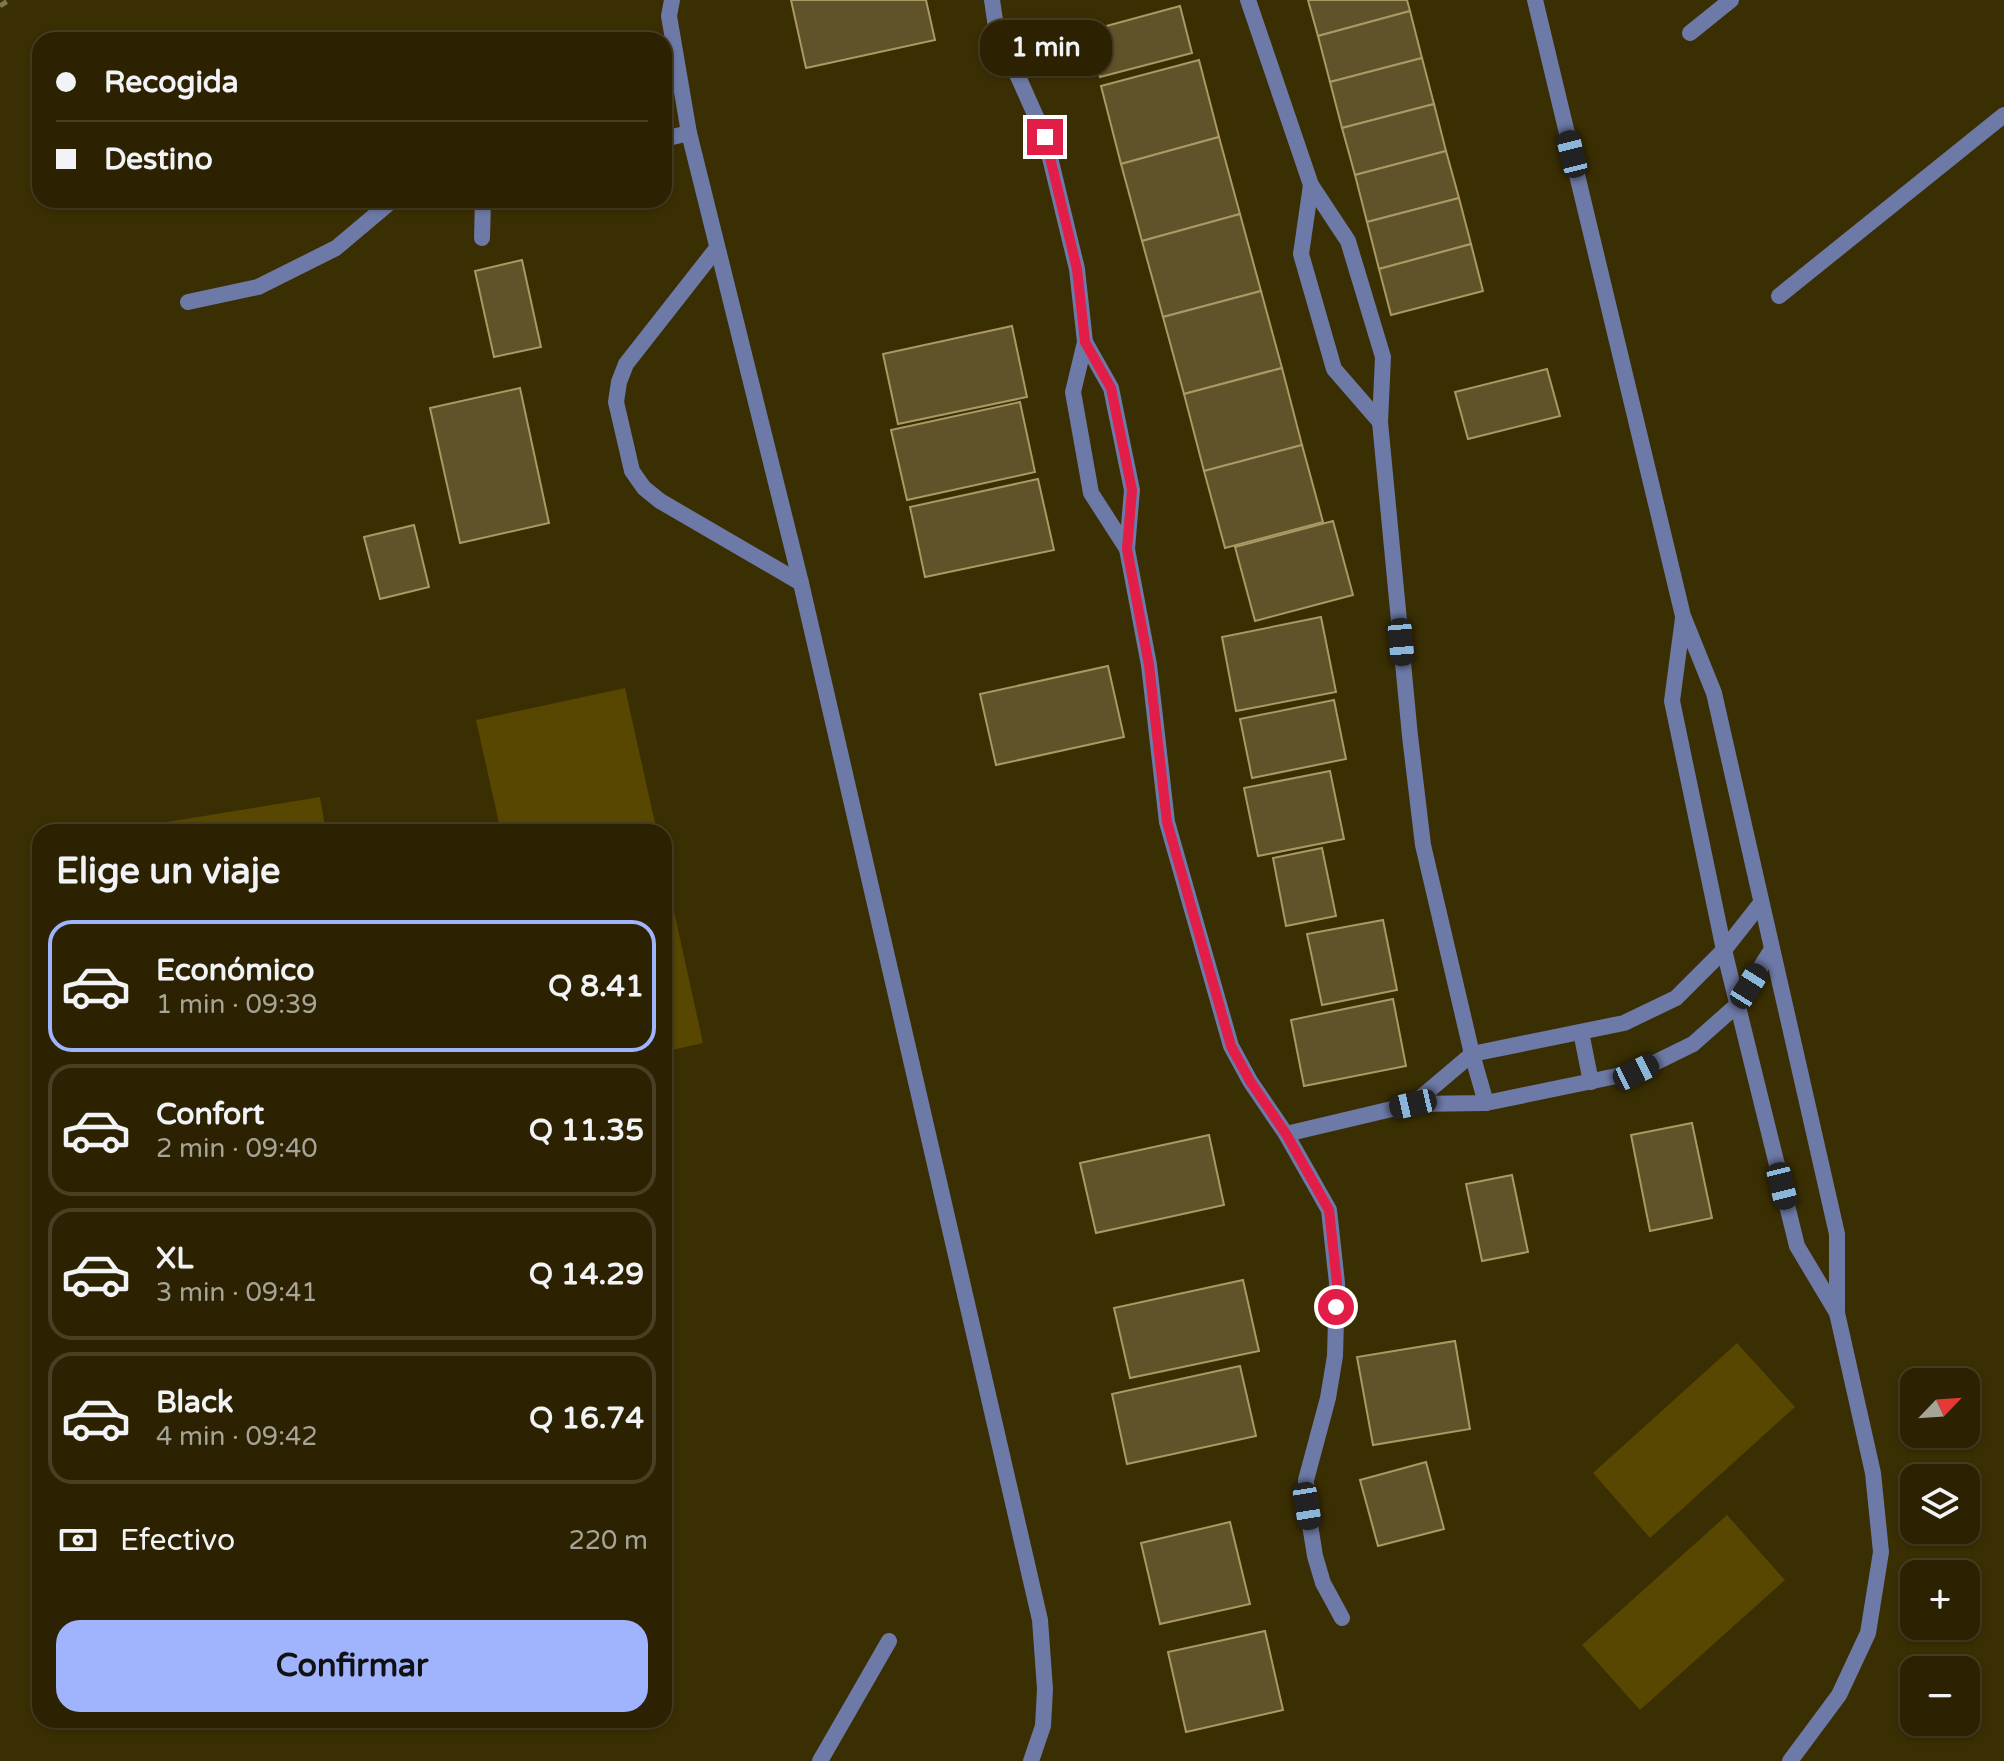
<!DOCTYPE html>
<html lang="es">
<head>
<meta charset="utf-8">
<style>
  :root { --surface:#2c2202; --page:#382f11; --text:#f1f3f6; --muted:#a6a499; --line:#483f24; --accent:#a0b3fd }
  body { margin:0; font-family:"Varela Round",sans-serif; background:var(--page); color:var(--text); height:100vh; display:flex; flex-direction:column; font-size:30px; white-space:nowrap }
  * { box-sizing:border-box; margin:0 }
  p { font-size:26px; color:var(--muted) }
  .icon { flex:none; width:44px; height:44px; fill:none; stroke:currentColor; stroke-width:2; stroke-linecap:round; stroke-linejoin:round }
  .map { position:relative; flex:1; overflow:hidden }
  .panel { position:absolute; left:32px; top:824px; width:640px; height:904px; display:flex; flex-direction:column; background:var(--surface); border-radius:24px; box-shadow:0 2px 6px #0004,0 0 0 2px var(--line) }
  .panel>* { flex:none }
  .hud { position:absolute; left:32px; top:32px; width:640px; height:176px; border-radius:24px; box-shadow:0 2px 6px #0004,0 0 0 2px var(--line); display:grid; align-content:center; height:176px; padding:0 24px; background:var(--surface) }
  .needle { width:52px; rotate:65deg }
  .fabs { position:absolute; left:1900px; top:1368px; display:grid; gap:16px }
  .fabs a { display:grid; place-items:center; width:80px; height:80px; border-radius:16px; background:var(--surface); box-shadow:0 2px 6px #0004,0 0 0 2px var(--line); font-size:40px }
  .end { position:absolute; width:36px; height:36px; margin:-18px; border:10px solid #e11d48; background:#fff; box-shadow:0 0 0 4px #fff }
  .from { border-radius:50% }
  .bubble { position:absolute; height:56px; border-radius:24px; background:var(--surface); box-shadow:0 2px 6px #0004,0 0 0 2px var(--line); font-size:26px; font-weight:700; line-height:56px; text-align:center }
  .car { position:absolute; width:24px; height:48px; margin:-24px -12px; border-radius:10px; box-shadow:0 0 6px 2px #0007; background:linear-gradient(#222 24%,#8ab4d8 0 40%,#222 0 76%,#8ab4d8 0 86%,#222 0) }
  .hud b { display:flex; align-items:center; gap:28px; height:76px; font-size:30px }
  .hud b+b { border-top:2px solid var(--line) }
  .hud i { width:20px; height:20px; background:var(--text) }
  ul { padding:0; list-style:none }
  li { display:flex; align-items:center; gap:24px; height:132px; margin:0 16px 12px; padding:0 8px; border:4px solid var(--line); border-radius:24px }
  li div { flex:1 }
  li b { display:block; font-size:30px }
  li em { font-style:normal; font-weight:700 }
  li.current { border-color:var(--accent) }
  li>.icon { width:72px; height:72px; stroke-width:1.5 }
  h2 { padding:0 24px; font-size:36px; line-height:96px }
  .pay { display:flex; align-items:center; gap:20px; height:88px; padding:0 24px; font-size:30px }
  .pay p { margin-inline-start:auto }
  .action { display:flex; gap:16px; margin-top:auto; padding:16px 24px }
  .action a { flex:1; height:92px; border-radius:24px; background:var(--accent); color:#111; font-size:32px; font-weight:700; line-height:92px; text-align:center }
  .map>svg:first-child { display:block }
</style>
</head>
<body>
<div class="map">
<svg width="2004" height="1761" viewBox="0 0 2004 1761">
  <rect width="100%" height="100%" fill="#3a2e03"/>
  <!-- green -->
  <g fill="#584701">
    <path d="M625 688 657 832H501L476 720Z"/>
    <path d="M320 797 326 832H106Z"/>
    <path d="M664 866 703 1043 664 1052Z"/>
    <path d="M1737 1343 1795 1407 1650 1538 1593 1473Z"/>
    <path d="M1727 1515 1785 1580 1640 1710 1582 1645Z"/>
  </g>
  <!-- building -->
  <g fill="#605329" stroke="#a99963" stroke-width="2">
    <path d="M791 0H926L935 40 806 68Z"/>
    <path d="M1308 0H1407L1410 11 1318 36Z"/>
    <path d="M1180 6 1192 53 1100 77 1088 31Z"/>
    <path d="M1410 11 1422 58 1330 82 1318 36Z"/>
    <path d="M1422 58 1434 104 1342 128 1330 82Z"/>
    <path d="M1199 60 1219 137 1121 164 1101 86Z"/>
    <path d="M1434 104 1446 151 1355 175 1342 128Z"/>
    <path d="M1219 137 1240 214 1142 241 1121 164Z"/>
    <path d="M1446 151 1459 198 1367 222 1355 175Z"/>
    <path d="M1459 198 1471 244 1379 269 1367 222Z"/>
    <path d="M1240 214 1261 291 1163 317 1142 241Z"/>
    <path d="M1471 244 1483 291 1391 315 1379 269Z"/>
    <path d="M522 260 541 347 494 357 475 271Z"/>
    <path d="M1261 291 1282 368 1184 394 1163 317Z"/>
    <path d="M1012 326 1027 397 898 424 883 354Z"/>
    <path d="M1282 368 1302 445 1204 471 1184 394Z"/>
    <path d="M1547 369 1560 416 1468 439 1455 392Z"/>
    <path d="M520 388 549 523 460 543 430 408Z"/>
    <path d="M1020 402 1035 472 907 500 891 430Z"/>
    <path d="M1302 445 1323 522 1225 548 1204 471Z"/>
    <path d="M1038 479 1054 550 925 577 910 507Z"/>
    <path d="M1333 521 1353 595 1255 621 1235 547Z"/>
    <path d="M414 525 429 587 380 599 364 537Z"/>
    <path d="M1321 617 1336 692 1236 711 1222 637Z"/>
    <path d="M1108 666 1124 737 996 765 980 694Z"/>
    <path d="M1334 700 1346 759 1252 778 1240 719Z"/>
    <path d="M1330 771 1344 839 1258 856 1244 788Z"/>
    <path d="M1322 848 1336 916 1286 926 1273 858Z"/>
    <path d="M1383 920 1397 990 1322 1005 1307 934Z"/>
    <path d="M1393 999 1406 1066 1304 1086 1291 1020Z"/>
    <path d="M1692 1123 1712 1218 1650 1231 1631 1135Z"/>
    <path d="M1209 1135 1224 1205 1096 1233 1080 1163Z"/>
    <path d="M1512 1175 1528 1252 1482 1261 1466 1184Z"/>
    <path d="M1243 1280 1259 1351 1130 1378 1114 1308Z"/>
    <path d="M1455 1341 1470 1429 1373 1445 1357 1357Z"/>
    <path d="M1240 1366 1256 1436 1127 1464 1112 1394Z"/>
    <path d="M1426 1462 1444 1529 1378 1546 1360 1480Z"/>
    <path d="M1230 1522 1250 1604 1160 1624 1141 1543Z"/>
    <path d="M1265 1631 1283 1710 1186 1732 1168 1652Z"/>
  </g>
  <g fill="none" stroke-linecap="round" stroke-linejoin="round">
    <!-- path -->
    <path stroke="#7f7550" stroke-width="5" stroke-dasharray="8 4" stroke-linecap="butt" d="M0 6 9 0"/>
    <!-- lane -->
    <g stroke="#6d79a6" stroke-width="16">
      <path d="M664 139 689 133"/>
      <path d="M482 238 483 200"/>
      <path d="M717 248 626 364 619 382 616 402 632 471 644 488 660 501 801 583"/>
      <path d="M188 302 258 287 336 248 393 200"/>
      <path d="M820 1761 889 1641"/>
    </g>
    <!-- street -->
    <g stroke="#6d79a6" stroke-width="16">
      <path d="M672 0 669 16 689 133 801 583 1040 1620 1045 1689 1043 1726 1031 1761"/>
      <path d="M992 0 996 27 1045 137 1077 269 1085 342 1073 392 1091 493 1127 549"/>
      <path d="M1248 0 1311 185 1348 241 1383 357 1380 422 1410 736 1423 845 1472 1054 1486 1103"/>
      <path d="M1535 0 1683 616 1714 693 1837 1234V1313L1873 1473 1881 1552 1868 1633 1839 1695 1790 1761"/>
      <path d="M1690 33 1731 0"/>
      <path d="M1311 185 1301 254 1334 369 1380 422"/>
      <path d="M1779 296 2004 115"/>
      <path d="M1085 342 1111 388 1132 490 1127 549 1149 665 1167 822 1231 1046 1250 1081 1286 1134 1329 1210 1337 1283 1335 1356 1328 1398 1306 1480 1307 1506 1315 1556 1323 1583 1342 1618"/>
      <path d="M1683 618 1672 701 1724 950 1797 1246 1837 1313"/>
      <path d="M1581 1032 1591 1082"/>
      <path d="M1413 1104 1472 1054 1624 1023 1676 998 1724 950 1761 903"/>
      <path d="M1286 1134 1413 1104 1486 1103 1636 1072 1693 1044 1737 1005 1772 949"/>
    </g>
  </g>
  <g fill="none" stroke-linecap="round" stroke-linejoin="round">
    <!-- route -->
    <path stroke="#e11d48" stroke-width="10" d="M1045 137 1077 269 1085 342 1111 388 1132 490 1127 549 1149 665 1167 822 1231 1046 1250 1081 1286 1134 1329 1210 1337 1283 1336 1307"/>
  </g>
</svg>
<div class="fabs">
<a><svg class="needle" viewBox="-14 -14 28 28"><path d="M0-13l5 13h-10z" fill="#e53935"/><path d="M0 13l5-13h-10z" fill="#a6a499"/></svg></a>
<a><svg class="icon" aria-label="layers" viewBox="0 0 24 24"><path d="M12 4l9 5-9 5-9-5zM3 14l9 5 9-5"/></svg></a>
<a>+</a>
<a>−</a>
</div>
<i class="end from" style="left:1336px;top:1307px"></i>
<i class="end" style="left:1045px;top:137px"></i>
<div class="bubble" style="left:980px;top:20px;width:132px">1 min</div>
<i class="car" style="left:1572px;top:154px;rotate:346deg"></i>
<i class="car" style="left:1401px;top:642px;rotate:175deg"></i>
<i class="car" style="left:1749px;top:986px;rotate:32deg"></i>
<i class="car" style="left:1636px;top:1072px;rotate:64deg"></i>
<i class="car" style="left:1413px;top:1104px;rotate:257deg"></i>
<i class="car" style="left:1782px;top:1186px;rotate:166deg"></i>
<i class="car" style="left:1307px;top:1506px;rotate:171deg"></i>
<div class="hud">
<b><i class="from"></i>Recogida</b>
<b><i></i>Destino</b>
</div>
<section class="panel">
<h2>Elige un viaje</h2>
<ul>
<li class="current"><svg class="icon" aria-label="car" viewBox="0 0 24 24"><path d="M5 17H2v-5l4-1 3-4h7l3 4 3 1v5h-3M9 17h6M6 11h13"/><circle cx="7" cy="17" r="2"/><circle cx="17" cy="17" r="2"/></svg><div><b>Económico</b><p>1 min · 09:39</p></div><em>Q 8.41</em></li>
<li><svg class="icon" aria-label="car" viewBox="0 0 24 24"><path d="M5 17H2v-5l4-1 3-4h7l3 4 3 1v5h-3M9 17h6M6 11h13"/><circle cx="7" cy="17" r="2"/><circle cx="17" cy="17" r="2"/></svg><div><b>Confort</b><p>2 min · 09:40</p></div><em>Q 11.35</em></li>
<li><svg class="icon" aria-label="car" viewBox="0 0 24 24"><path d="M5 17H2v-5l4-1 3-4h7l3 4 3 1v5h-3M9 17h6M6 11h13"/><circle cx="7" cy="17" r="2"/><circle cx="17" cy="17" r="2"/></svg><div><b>XL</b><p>3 min · 09:41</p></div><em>Q 14.29</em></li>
<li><svg class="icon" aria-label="car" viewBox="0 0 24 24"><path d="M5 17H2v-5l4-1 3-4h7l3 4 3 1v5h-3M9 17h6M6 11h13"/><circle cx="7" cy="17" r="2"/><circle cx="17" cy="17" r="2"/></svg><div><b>Black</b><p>4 min · 09:42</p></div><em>Q 16.74</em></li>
</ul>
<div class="pay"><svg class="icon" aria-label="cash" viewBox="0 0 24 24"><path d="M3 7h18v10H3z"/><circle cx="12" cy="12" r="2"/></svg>Efectivo<p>220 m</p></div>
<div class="action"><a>Confirmar</a></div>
</section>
</div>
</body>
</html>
